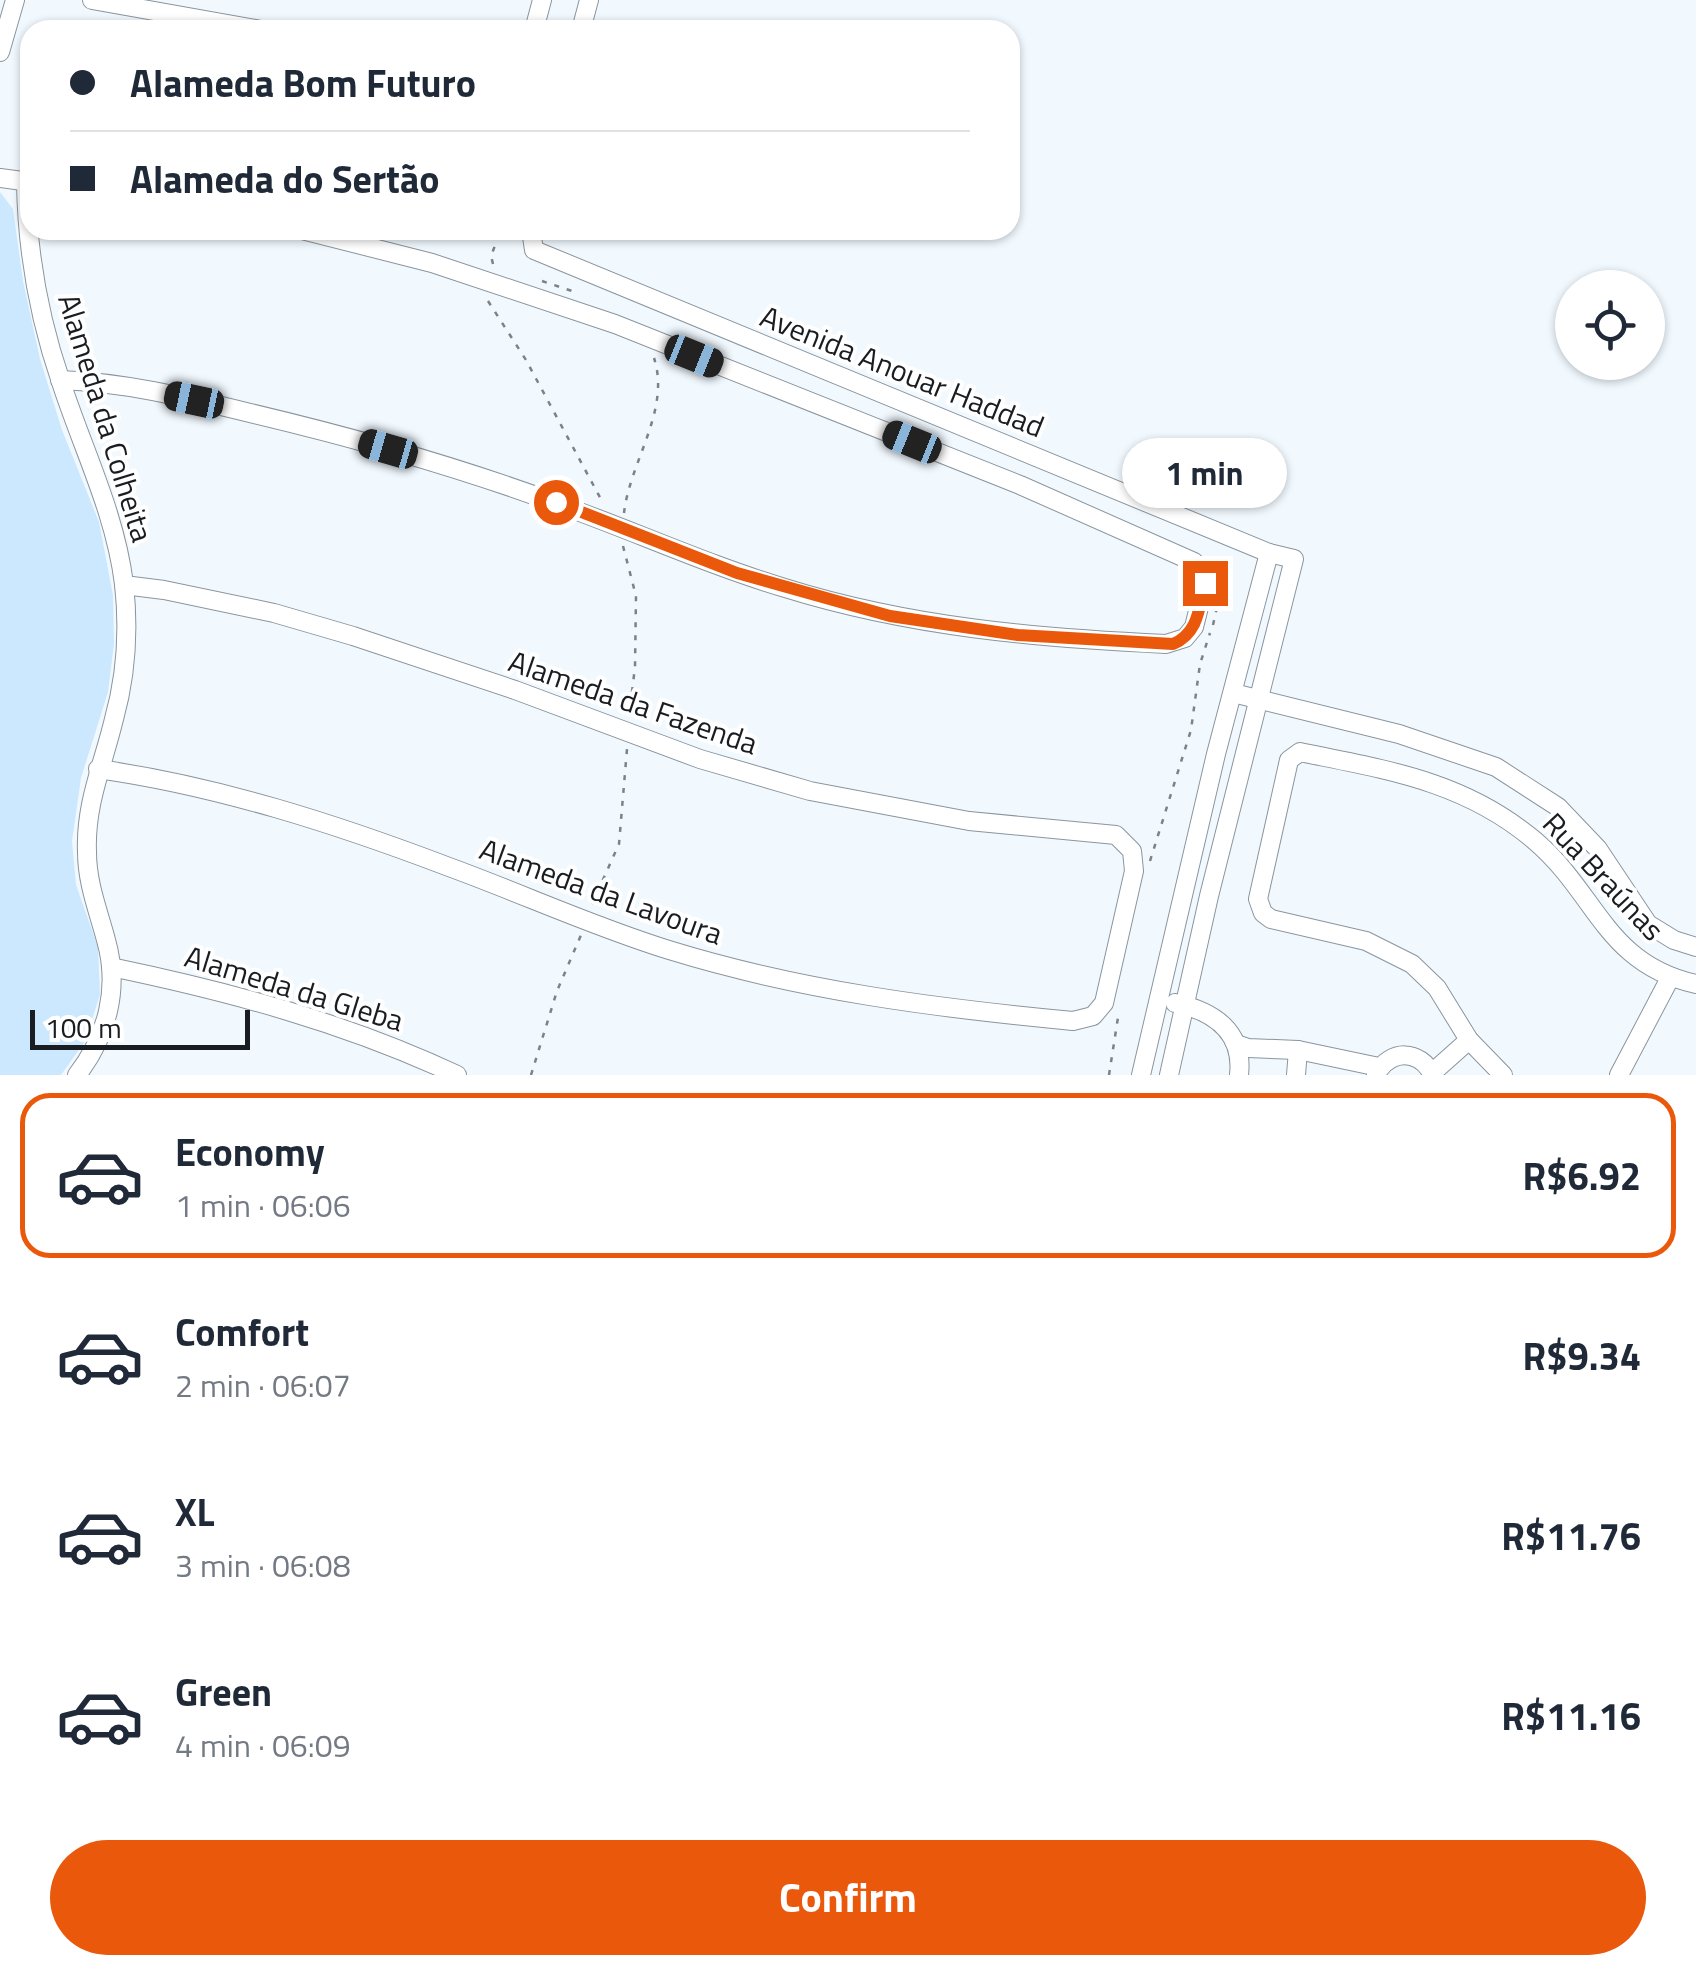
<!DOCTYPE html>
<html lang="en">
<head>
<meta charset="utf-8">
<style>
  :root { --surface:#fff; --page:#f6f6f7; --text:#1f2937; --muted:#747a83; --line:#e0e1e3; --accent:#ea580c }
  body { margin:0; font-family:"Titillium Web",sans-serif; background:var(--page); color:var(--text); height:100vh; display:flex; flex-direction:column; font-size:38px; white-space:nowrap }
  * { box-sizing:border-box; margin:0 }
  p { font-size:32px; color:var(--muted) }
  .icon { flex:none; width:55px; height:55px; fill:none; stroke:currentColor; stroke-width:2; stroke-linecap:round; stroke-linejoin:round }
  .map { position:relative; height:1075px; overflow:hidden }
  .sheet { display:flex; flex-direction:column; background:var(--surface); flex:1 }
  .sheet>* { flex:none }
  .guide { position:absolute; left:20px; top:20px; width:1000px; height:220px; border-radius:30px; box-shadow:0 2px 8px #0004; display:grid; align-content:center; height:220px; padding:0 50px; background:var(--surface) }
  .controls { position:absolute; left:1555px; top:270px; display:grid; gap:20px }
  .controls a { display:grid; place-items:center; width:110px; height:110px; border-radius:50%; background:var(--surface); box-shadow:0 2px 8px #0004; font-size:50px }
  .scale { position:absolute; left:30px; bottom:25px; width:220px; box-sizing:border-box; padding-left:10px; border:5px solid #191d21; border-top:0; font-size:28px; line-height:35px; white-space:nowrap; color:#191d21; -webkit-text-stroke:8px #fff; paint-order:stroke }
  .end { position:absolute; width:45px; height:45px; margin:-22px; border:12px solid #ea580c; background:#fff; box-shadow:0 0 0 5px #fff }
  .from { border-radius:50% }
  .bubble { position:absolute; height:70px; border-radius:35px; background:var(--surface); box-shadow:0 2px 8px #0004; font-size:32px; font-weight:700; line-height:70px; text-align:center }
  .car { position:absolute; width:30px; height:60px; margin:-30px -15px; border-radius:12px; box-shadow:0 0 8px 2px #0007; background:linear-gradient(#222 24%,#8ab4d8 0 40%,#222 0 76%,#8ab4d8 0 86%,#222 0) }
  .guide b { display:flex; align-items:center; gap:35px; height:95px; font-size:38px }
  .guide b+b { border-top:2px solid var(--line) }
  .guide i { width:25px; height:25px; background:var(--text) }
  ul { padding:18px 0 0; list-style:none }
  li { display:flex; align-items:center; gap:30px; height:165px; margin:0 20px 15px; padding:0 30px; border:5px solid transparent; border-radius:30px }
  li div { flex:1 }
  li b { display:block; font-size:38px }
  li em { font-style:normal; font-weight:700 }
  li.selected { border-color:var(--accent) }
  li>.icon { width:90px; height:90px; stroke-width:1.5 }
  .action { display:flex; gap:20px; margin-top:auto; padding:20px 50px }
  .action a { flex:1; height:115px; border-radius:60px; background:var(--accent); color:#fff; font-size:40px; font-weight:700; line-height:115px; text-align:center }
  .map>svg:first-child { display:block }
</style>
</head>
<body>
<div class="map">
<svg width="1696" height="1075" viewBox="0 0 1696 1075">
  <rect width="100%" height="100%" fill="#f1f9ff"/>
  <!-- green -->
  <path fill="#cce8fe" d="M0 192 13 209 23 281 40 359 62 430 99 522 113 595 114 644 108 692 81 778 72 841 76 885 98 947 100 994 86 1040 61 1075H0Z"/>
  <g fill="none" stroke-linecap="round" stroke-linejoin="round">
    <defs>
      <g id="minor">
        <path d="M92 0 261 30"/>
        <path d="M534 30 542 0"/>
        <path d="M581 30 589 0"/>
        <path d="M0 52 15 0"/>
        <path d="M0 178 30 182"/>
        <path d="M26 182C27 250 39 318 61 382 83 450 115 512 124 584 129 629 126 676 114 719 103 765 85 804 87 852 87 883 98 910 106 940 120 989 107 1036 77 1075"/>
        <path d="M531 230 534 250 1269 553 1294 559 1209 896 1169 1075"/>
        <path d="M60 380C122 382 185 397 246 412 352 437 456 466 558 504 634 531 708 565 785 588 910 627 1037 638 1166 644L1185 638 1194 627 1205 583 1202 570 1194 562 1020 485 615 324 432 263 302 230"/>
        <path d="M1233 693 1399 734 1496 767 1558 807 1598 849 1648 924 1674 940 1696 947"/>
        <path d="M98 769C218 786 336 824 449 867 523 894 594 927 669 950 802 991 936 1008 1073 1021L1093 1016 1104 1003 1134 871 1132 851 1116 835 969 821 810 791 700 759 515 690 353 636 274 613 164 590 124 585"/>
        <path d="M111 967C231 992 346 1023 457 1075"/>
        <path d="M1175 1003C1213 1011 1244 1031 1239 1075"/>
        <path d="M1236 1044 1248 1048 1298 1050 1379 1067"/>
        <path d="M1432 1073 1469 1040"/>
        <path d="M1376 1074C1391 1049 1419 1049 1433 1075"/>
        <path d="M1141 1075 1216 754 1269 553"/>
        <path d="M1296 1075 1298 1050"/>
        <path d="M1503 1075 1469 1040 1437 988 1412 964 1366 941 1271 919 1263 913 1258 899 1289 760 1300 752C1387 770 1464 781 1534 840 1597 893 1605 964 1696 984"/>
        <path d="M1619 1075 1670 978"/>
      </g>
    </defs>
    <!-- minor casing -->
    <use href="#minor" stroke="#8a959e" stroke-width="20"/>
    <!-- path -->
    <g stroke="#7c8287" stroke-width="2.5" stroke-dasharray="5 8" stroke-linecap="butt">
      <path d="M493 264 491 256 501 230"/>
      <path d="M542 281 572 291"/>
      <path d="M488 301 526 360 603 503"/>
      <path d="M624 513C630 461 671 410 654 358"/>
      <path d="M623 546 636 596 635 667 629 716"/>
      <path d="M1213 625 1220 594"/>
      <path d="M1150 861 1191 730 1200 664 1210 633"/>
      <path d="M592 904 619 844 627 749"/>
      <path d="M531 1075 557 991 581 935"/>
      <path d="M1109 1075 1119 1011"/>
    </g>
    <!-- minor -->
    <use href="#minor" stroke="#fff" stroke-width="18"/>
  </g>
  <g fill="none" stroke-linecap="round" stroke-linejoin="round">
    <!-- route -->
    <path stroke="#ea580c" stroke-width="12" d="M556 502 737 573 890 616 1018 635 1173 644C1199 633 1199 607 1205 583"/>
  </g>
  <g text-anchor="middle" stroke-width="8" stroke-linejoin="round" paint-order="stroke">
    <!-- street labels -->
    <g font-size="30" fill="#191d21" stroke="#fff">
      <text transform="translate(902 372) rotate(22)" y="10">Avenida Anouar Haddad</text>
      <text transform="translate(105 418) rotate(73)" y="10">Alameda da Colheita</text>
      <text transform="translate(633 703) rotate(19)" y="10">Alameda da Fazenda</text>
      <text transform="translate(1603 877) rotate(47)" y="10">Rua Braúnas</text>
      <text transform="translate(601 892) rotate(20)" y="10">Alameda da Lavoura</text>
      <text transform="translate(294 989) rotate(17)" y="10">Alameda da Gleba</text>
    </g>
  </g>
</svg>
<div class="controls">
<a><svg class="icon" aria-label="locate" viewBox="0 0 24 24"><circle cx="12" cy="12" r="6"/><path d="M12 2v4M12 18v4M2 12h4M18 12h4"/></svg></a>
</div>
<div class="scale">100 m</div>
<i class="end from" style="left:556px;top:502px"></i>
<i class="end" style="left:1205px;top:583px"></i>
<div class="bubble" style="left:1122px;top:438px;width:165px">1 min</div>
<i class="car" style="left:694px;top:356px;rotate:112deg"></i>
<i class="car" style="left:194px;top:400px;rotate:282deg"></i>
<i class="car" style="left:912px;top:442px;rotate:292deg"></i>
<i class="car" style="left:388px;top:449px;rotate:286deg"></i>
<div class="guide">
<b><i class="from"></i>Alameda Bom Futuro</b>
<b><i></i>Alameda do Sertão</b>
</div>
</div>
<section class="sheet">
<ul>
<li class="selected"><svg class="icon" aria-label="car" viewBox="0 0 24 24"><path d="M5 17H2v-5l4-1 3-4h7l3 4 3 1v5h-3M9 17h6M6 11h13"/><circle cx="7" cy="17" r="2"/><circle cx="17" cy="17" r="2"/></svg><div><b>Economy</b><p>1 min · 06:06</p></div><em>R$6.92</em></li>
<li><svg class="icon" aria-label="car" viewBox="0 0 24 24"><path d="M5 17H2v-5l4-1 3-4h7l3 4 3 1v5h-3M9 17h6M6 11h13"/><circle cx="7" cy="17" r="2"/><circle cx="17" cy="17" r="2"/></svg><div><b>Comfort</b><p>2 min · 06:07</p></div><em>R$9.34</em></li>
<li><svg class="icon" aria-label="car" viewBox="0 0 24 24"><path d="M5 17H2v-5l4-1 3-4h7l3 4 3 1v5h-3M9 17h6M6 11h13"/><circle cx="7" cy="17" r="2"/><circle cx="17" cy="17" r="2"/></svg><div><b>XL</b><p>3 min · 06:08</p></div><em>R$11.76</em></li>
<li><svg class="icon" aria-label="car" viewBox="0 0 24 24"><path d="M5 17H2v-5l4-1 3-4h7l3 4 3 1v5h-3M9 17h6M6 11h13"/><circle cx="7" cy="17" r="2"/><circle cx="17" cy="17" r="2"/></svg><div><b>Green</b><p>4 min · 06:09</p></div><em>R$11.16</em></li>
</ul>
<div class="action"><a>Confirm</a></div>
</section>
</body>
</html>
